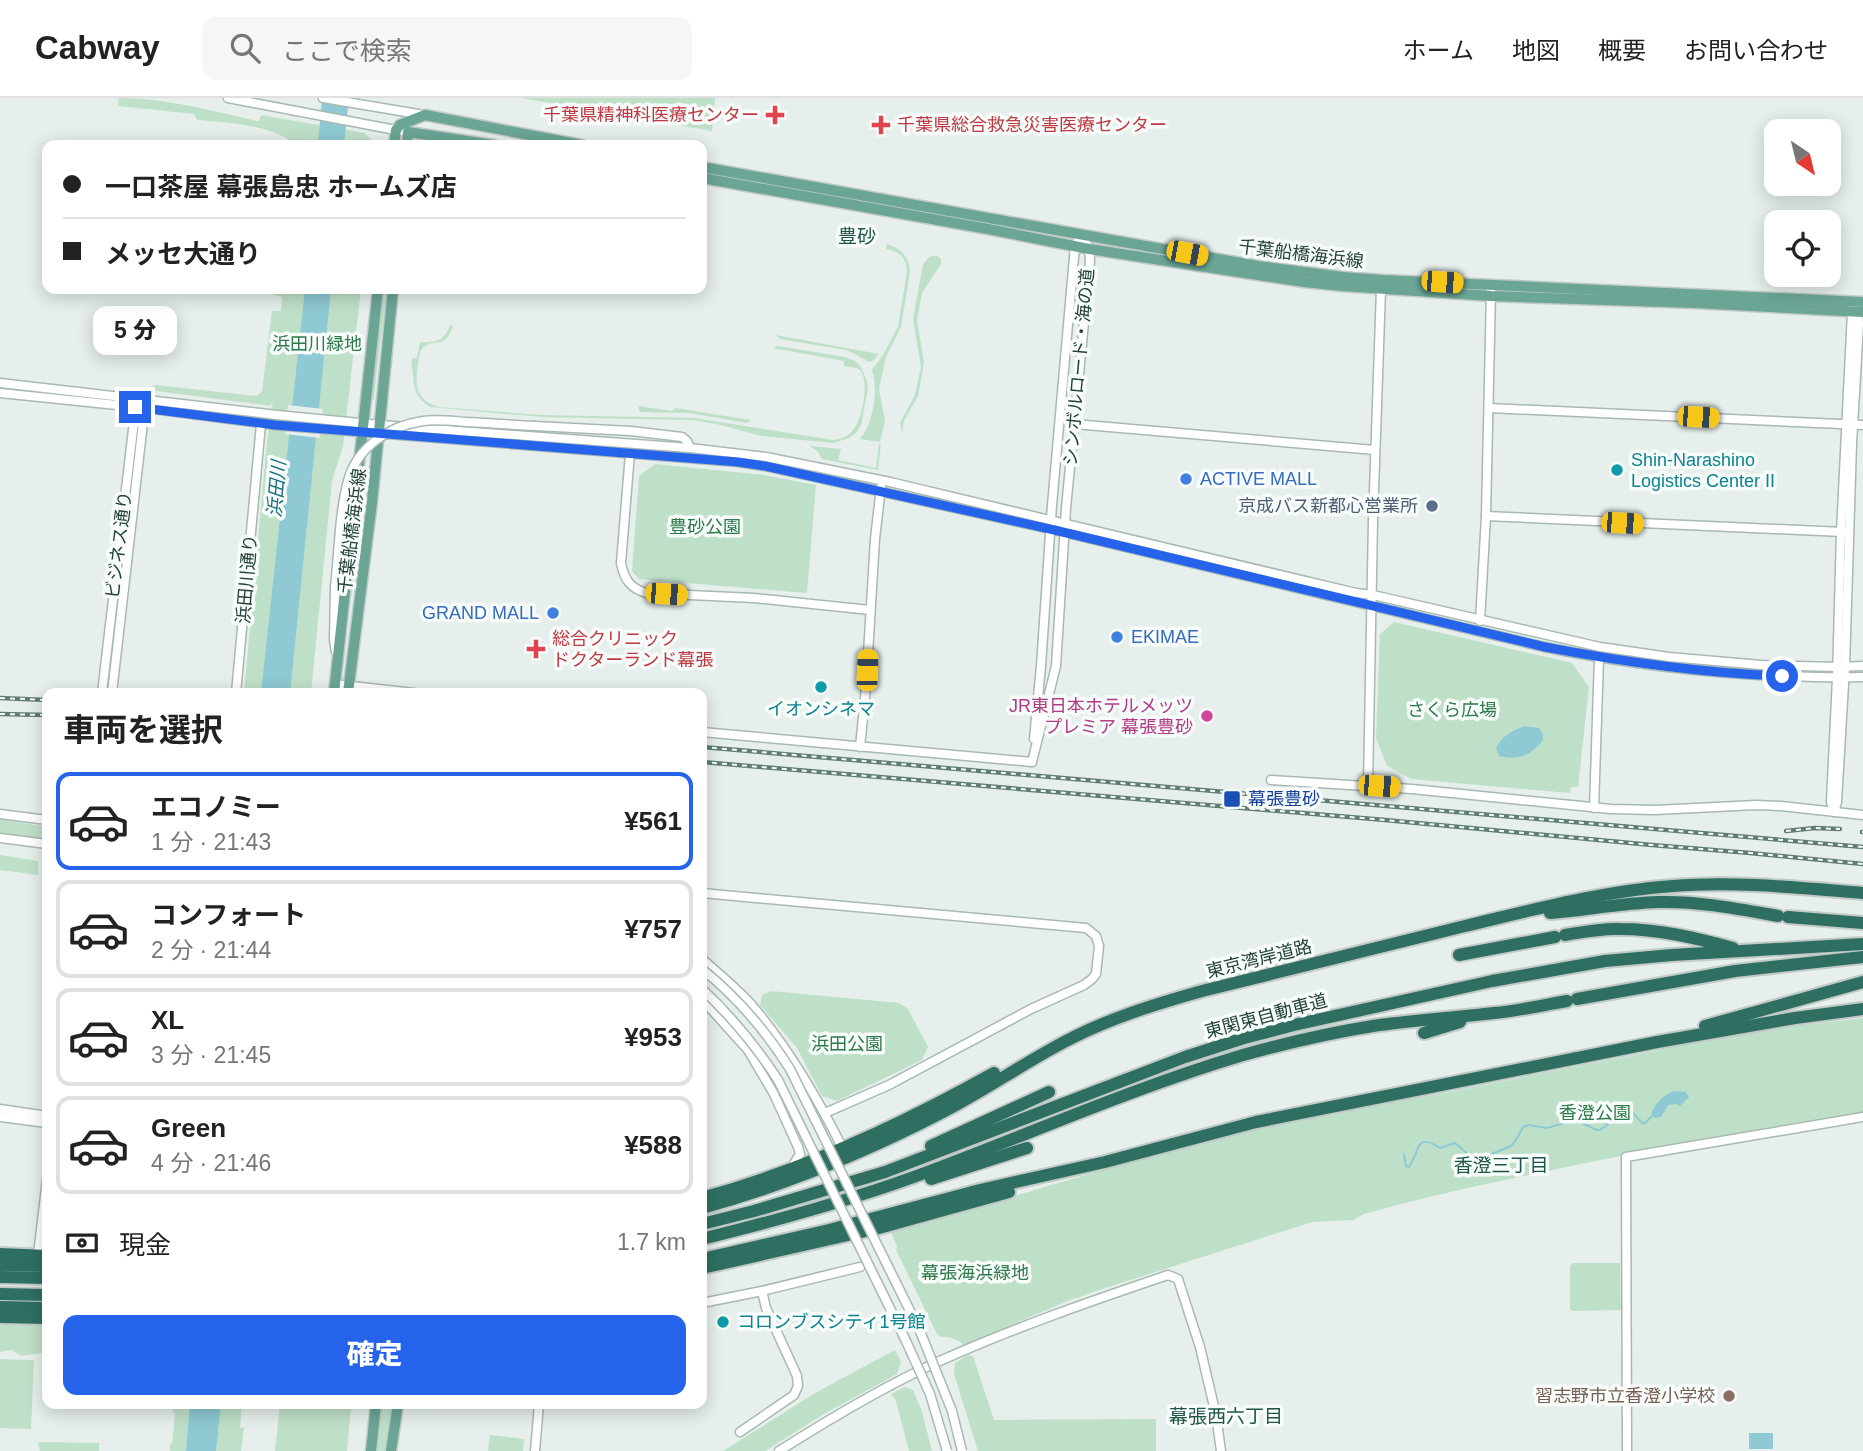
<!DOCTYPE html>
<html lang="ja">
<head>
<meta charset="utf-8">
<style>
  :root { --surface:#fff; --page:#f6f6f6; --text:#222; --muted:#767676; --line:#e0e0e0; --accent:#2563eb }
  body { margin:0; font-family:Arial,"Noto Sans JP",sans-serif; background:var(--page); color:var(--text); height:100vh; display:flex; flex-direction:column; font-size:26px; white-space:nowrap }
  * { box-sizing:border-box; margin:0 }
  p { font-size:23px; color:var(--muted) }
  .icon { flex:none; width:38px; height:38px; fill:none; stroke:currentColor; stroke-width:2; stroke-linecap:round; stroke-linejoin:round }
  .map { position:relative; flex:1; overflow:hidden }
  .side { position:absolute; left:42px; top:590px; width:665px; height:721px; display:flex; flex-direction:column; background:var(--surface); border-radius:14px; box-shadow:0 4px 18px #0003 }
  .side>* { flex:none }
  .guide { position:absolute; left:42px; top:42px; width:665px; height:154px; border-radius:14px; box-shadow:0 4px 18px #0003; display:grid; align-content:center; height:154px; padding:0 21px; background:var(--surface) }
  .needle { width:46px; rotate:145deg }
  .fabs { position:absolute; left:1764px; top:21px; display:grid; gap:14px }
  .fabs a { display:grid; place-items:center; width:77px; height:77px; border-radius:14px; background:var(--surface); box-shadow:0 4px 18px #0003; font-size:35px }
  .end { position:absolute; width:32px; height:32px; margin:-16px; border:9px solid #2563eb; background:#fff; box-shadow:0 0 0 4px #fff }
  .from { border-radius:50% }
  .bubble { position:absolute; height:49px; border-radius:14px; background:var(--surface); box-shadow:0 4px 18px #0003; font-size:23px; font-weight:800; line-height:49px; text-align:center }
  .car { position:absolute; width:21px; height:42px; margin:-21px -10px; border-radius:9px; box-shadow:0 0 5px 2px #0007; background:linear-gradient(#f5c518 24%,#345 0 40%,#f5c518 0 76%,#345 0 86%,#f5c518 0) }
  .guide b { display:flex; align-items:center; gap:24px; height:66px; font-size:26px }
  .guide b+b { border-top:2px solid var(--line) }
  .guide i { width:18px; height:18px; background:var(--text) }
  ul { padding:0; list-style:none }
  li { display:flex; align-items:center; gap:21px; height:98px; margin:0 14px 10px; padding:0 7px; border:4px solid var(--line); border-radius:14px }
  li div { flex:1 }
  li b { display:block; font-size:26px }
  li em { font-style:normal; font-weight:800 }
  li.selected { border-color:var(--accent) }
  li>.icon { width:63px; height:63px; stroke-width:1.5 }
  h2 { padding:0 21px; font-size:32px; line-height:84px }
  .pay { display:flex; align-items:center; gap:18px; height:77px; padding:0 21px; font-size:26px }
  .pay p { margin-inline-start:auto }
  .primary-button { display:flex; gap:14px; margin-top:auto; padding:14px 21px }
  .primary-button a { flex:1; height:80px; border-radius:14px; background:var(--accent); color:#fff; font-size:28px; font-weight:800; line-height:80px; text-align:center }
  header { display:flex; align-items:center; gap:42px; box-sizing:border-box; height:98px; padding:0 35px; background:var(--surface); border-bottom:2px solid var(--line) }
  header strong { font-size:33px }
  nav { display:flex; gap:38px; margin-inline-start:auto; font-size:24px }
  .search { width:490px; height:63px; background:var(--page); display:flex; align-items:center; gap:18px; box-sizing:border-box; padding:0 24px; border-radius:14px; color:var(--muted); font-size:26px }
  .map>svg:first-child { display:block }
</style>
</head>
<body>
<header>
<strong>Cabway</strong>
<div class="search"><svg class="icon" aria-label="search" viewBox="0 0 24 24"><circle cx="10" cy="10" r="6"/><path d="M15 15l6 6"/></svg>ここで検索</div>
<nav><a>ホーム</a><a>地図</a><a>概要</a><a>お問い合わせ</a></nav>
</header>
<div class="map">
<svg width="1863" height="1353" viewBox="0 0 1863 1353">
  <rect width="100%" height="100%" fill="#e6efeb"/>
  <!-- green -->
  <g fill="#bfe0c8">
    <path d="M119 0C164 0 211 12 256 23H259L261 17 365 35 376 47H292V45C274 27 222 24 197 22L194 16 118 8Z"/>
    <path d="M522 0H715L712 33Z"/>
    <path d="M887 146C901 151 909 158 910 174L901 229 886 259 879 291 885 323 880 344 860 341C873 326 879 291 872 272L883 257 898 229 907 173C906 159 899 153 886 151Z"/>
    <path d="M933 158H937L941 161V166L922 195 917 222 924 265 918 298 904 323 902 335 900 325 915 297 921 269 913 221 923 167 929 159Z"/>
    <path d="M275 191H361L343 348 332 383 311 595H244L267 343 273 300 271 308 149 292 150 289 156 287 256 298 262 294 272 213H281L282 199 274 197Z"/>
    <path d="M383 191H387C383 228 377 264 374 302L370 301Z"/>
    <path d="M450 227 453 228C444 253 436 239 424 249 419 253 419 259 418 265 415 287 414 301 439 309L541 317 694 320 833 342C841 341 848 339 853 332 862 323 870 282 860 272 857 269 849 269 844 268V263L773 250 778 248 845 259 855 263 861 269 867 283 868 290 861 327 856 335 849 340 833 345 761 338 721 327 694 322 542 319 430 309C417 300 414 293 413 278 413 272 411 267 412 260H417L420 244C435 245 445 243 450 227Z"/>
    <path d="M776 237 879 256 873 263 869 264 855 256 846 252 780 241Z"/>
    <path d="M638 308 673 313 675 310 751 322 747 325 689 315 640 314Z"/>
    <path d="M879 346H881L878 372 822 361 818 354 810 348 841 351 838 362 876 370Z"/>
    <path d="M655 366 764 377 816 387 807 495 639 481 632 473 639 378Z"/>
    <path d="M1394 524 1572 565 1589 589 1578 689H1571L1570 695 1411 681 1387 668 1376 640 1380 536Z"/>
    <path d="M0 721 47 729V741L0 735Z"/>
    <path d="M0 757 38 763V777L0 772Z"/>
    <path d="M771 893 899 905 908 911 928 949 922 962 837 1003 822 998 797 950 760 907 762 897Z"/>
    <path d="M1863 920V1014C1765 1029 1668 1048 1571 1068 1501 1083 1432 1097 1364 1116L1353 1122 1312 1124 1090 1195 1078 1200H1075L963 1247C959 1241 948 1238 941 1239L937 1236 896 1152 897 1149 891 1134 1205 1042 1300 1021 1449 994 1760 932Z"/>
    <path d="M1573 1165H1620L1621 1212 1572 1213 1570 1211V1168Z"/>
    <path d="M0 1223 47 1224V1254L22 1258 11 1252 0 1254Z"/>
    <path d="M895 1252 901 1264 897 1276 824 1316 765 1353H723L815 1295Z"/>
    <path d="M968 1257 973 1258 994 1322 1156 1321V1353H978L954 1276 955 1265Z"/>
    <path d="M0 1261 34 1262 31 1331 0 1330Z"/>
    <path d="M905 1289 913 1292 922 1314 932 1353H909L896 1303 891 1296Z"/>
    <path d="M174 1306H242L240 1330 244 1329 241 1353H170V1346H172L175 1316 173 1314Z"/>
    <path d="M280 1306H325L351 1308 347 1353H275Z"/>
    <path d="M380 1306H392L385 1353H377Z"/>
    <path d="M490 1337 524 1341 523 1353H488Z"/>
    <path d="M38 1344 99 1345V1353H40Z"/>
  </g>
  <!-- water -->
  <g fill="#8ec9d4">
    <path d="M322 0H349L344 47H318Z"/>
    <path d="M305 191H331L290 595H261Z"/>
    <path d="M1524 628 1539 630 1543 636V642C1532 657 1518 663 1499 658L1496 650C1502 638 1512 633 1524 628Z"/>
    <path d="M1674 993 1686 994 1689 999 1680 1008 1676 1006 1668 1007 1661 1019 1656 1020 1651 1018C1654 1006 1663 997 1674 993Z"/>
    <path d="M190 1306H221L216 1353H186Z"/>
    <rect x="1749" y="1335" width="24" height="16"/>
  </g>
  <!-- pier -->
  <path fill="#e6efeb" d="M288 307 323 311 320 340 285 336Z"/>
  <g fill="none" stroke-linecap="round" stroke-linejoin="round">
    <!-- stream -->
    <path stroke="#8ec9d4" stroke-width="2" d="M1404 1056 1406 1068 1409 1069C1420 1055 1414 1033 1440 1050L1455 1045 1469 1057 1476 1059H1484L1511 1048 1516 1042 1523 1029 1528 1027 1547 1030 1575 1022 1597 1032H1600L1626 1013 1630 1012C1636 1016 1638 1023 1644 1026L1653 1017"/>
    <defs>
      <g id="minor">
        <path d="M228 0 401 33"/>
        <path d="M323 0 424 17"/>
        <path d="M0 285 277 317 380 327 690 350 766 359 890 384 1356 495 1373 497 1600 549 1669 559 1761 567 1837 569 1863 568"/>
        <path d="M0 295 146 310 275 327 738 364 765 368 1050 431 1544 549C1623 565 1702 575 1783 578 1810 579 1836 580 1863 579"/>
        <path d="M1489 310 1863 327"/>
        <path d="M1074 326 1375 352"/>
        <path d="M535 328 631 333 682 339 687 343 690 350"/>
        <path d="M630 355 621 465C624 481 630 490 646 495L754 500 870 512"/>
        <path d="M1486 418 1843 434"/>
        <path d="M335 489 334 542 336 554"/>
        <path d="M1480 523 1486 418 1491 193"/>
        <path d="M334 586 414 595"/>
        <path d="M102 595 136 306"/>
        <path d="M112 595 145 307"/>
        <path d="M236 595 261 326"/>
        <path d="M702 634 1032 664"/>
        <path d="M1034 641 1041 568 1052 407 1075 148 1081 136"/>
        <path d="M860 649 866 589 875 441 881 389"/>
        <path d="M1032 664 1056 568 1066 410 1090 163 1089 151 1081 136"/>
        <path d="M1271 682 1412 691 1611 711 1655 712 1756 707 1781 708 1863 717"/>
        <path d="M1368 688 1373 422 1381 191"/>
        <path d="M1594 710 1599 560"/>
        <path d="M1834 713 1831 704 1837 580 1841 434 1852 214 1853 210"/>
        <path d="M1834 714 1837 704 1845 569 1852 345 1859 226 1858 210"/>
        <path d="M0 716 47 722"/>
        <path d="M0 740 47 746"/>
        <path d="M702 795 1086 830 1096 838 1099 848 1096 876 1092 881 1084 887 1031 911 889 987 825 1015"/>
        <path d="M702 861C718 875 735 889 750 905 788 949 817 999 843 1051"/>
        <path d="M702 901 748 952 774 996 798 1049 800 1056 792 1069"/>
        <path d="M0 1011 47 1018"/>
        <path d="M0 1019 47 1025"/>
        <path d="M38 1157 47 1081"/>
        <path d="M702 1205 762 1193 860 1169"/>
        <path d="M740 1334 794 1297 798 1288 797 1278 766 1210 762 1193"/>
        <path d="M535 1353 539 1306"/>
        <path d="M779 1353C831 1320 886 1287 942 1262 1016 1229 1091 1203 1168 1177L1178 1181 1200 1249 1216 1317 1221 1353"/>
        <path d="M1627 1353 1626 1059 1863 1019"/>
      </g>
      <g id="major">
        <path d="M394 47 396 32 400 27 425 17 582 47"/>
        <path d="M407 47 408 34 494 47"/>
        <path d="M702 69 1258 168 1343 179 1383 182 1863 204"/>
        <path d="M702 80 988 131 1089 151 1304 184 1342 188 1491 198 1695 205 1863 214"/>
        <path d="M334 595 378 191"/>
        <path d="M348 595 372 404 393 191"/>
        <path d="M371 1353 376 1306"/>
        <path d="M391 1353 398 1306"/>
      </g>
      <g id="highway">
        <path d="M1550 815C1586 812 1622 805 1659 804 1699 803 1739 811 1778 818"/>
        <path d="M1788 819 1863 825"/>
        <path d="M1565 837C1583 834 1602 830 1620 831 1659 831 1696 840 1733 850"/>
        <path d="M1459 857 1555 839"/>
        <path d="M1577 901 1735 873 1863 859"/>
        <path d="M1705 928 1863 884"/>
        <path d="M1424 935 1460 924"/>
        <path d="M931 1048 1049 994"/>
        <path d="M931 1081 1027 1050"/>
        <path d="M702 1100C805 1072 901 1027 994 975"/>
        <path d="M702 1110C785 1087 866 1054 943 1014 986 992 1025 964 1068 942 1110 920 1156 906 1202 893 1290 871 1377 850 1465 828 1533 812 1602 793 1673 788 1736 783 1800 790 1863 795"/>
        <path d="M702 1126 754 1113 885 1074 1185 959 1244 940 1294 927 1492 883 1605 863 1672 857 1863 846"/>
        <path d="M702 1141C779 1122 856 1101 930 1073 1034 1034 1136 989 1243 957 1286 945 1329 935 1373 928 1413 922 1453 920 1494 915 1518 913 1543 907 1567 903"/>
        <path d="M0 1156 47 1158"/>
        <path d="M702 1161 829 1132 980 1092 1105 1064 1256 1024 1657 944 1795 920 1863 911"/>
        <path d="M0 1167 47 1168"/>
        <path d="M702 1170 879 1130 1009 1094"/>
        <path d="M0 1179 47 1180"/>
        <path d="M0 1196 47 1197"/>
        <path d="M0 1209 47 1210"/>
        <path d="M0 1219 47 1220"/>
      </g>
    </defs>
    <!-- minor casing -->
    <use href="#minor" stroke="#a8b8b2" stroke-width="11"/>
    <!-- major casing -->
    <use href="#major" stroke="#c2cac8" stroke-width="13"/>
    <!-- highway casing -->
    <use href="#highway" stroke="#c2cac8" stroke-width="16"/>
    <!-- minor -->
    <use href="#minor" stroke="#fff" stroke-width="8"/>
    <!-- major -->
    <use href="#major" stroke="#6aa596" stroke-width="10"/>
    <!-- highway -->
    <use href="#highway" stroke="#2f6f62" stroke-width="12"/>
    <defs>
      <g id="rail">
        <path d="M0 600 47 602"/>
        <path d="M0 616 47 617"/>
        <path d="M702 649 1863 749"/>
        <path d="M702 664 1385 722 1652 747 1750 755 1863 766"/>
        <path d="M1786 733 1815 730 1840 731"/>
        <path d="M1862 734H1863"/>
      </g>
    </defs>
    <!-- rail casing -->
    <use href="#rail" stroke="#5f7d75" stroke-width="4.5"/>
    <!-- rail -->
    <use href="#rail" stroke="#f7fbf9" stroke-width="2" stroke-dasharray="5" stroke-linecap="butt"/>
    <defs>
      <g id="minor-bridge">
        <path d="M335 489C339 455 339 416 348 383 357 349 389 328 423 323 437 321 452 323 466 324 489 325 512 327 535 328"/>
        <path d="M702 871C737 899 766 933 790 971L920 1233 952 1313 962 1353"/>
        <path d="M702 891C732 919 756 948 778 982L906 1243 930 1296 947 1353"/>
      </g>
    </defs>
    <!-- minor-bridge casing -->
    <use href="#minor-bridge" stroke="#a8b8b2" stroke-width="11" stroke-linecap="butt"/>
    <!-- minor-bridge -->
    <use href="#minor-bridge" stroke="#fff" stroke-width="8"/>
  </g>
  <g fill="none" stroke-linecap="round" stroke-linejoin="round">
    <!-- route -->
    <path stroke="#2563eb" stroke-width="9" d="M135 309 275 327 738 364 765 368 1050 431 1545 549C1623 564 1701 575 1782 578"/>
  </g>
  <!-- markers -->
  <g fill="#e0444e" stroke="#f7fbf9" stroke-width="2.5">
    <path d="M771.5 6.5h7v7h7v7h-7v7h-7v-7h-7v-7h7z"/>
    <path d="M877.5 16.5h7v7h7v7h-7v7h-7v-7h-7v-7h7z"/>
    <path d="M532.5 540.5h7v7h7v7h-7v7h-7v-7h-7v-7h7z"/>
  </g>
  <g fill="#0f9aa8" stroke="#f7fbf9" stroke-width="2.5">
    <circle cx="1617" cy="372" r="7"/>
    <circle cx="821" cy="589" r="7"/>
    <circle cx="723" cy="1224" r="7"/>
  </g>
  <g fill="#3f7fe0" stroke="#f7fbf9" stroke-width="2.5">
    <circle cx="1186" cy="381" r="7"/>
    <circle cx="553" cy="515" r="7"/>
    <circle cx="1117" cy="539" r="7"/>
  </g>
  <circle fill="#5c6f8a" stroke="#f7fbf9" stroke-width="2.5" cx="1432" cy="408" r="7"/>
  <circle fill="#d1479c" stroke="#f7fbf9" stroke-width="2.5" cx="1207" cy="618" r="7"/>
  <rect fill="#1a4fb4" stroke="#f7fbf9" stroke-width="2.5" x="1223" y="692" width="18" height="18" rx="3.5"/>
  <circle fill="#8d6e63" stroke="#f7fbf9" stroke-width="2.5" cx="1729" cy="1298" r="7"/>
  <g text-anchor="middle" stroke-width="7" stroke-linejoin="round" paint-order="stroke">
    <!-- health labels -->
    <g font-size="18" fill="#be3a42" stroke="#f7fbf9" text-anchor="start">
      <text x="759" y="23" text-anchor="end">千葉県精神科医療センター</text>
      <text x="897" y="33">千葉県総合救急災害医療センター</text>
      <text x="552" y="547">総合クリニック<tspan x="552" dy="21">ドクターランド幕張</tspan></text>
    </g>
    <!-- street labels -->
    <g font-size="18" fill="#24423a" stroke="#f7fbf9">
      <text transform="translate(1301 156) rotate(7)" y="6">千葉船橋海浜線</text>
      <text transform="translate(1079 269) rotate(-85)" y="6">シンボルロード・海の道</text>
      <text transform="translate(352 433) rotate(-83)" y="6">千葉船橋海浜線</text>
      <text transform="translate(119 447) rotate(-83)" y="6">ビジネス通り</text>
      <text transform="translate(247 481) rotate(-85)" y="6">浜田川通り</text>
      <text transform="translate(1259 861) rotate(-14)" y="6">東京湾岸道路</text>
      <text transform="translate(1266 918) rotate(-15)" y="6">東関東自動車道</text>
    </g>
    <!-- park labels -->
    <g font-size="18" fill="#2d7a4b" stroke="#f7fbf9">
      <text x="317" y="252">浜田川緑地</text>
      <text x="705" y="435">豊砂公園</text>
      <text x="1452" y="618">さくら広場</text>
      <text x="847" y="952">浜田公園</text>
      <text x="1595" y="1021">香澄公園</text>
      <text x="975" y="1181">幕張海浜緑地</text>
    </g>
    <!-- culture labels -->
    <g font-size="18" fill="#0d838f" stroke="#f7fbf9" text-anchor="start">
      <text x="1631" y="368">Shin-Narashino<tspan x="1631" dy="21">Logistics Center II</tspan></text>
      <text x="821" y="617" text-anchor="middle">イオンシネマ</text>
      <text x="737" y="1230">コロンブスシティ1号館</text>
    </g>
    <!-- shop labels -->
    <g font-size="18" fill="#366cbe" stroke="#f7fbf9" text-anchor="start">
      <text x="1200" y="387">ACTIVE MALL</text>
      <text x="539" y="521" text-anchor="end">GRAND MALL</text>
      <text x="1131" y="545">EKIMAE</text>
    </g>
    <!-- service labels -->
    <g font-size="18" fill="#4e5e75" stroke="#f7fbf9" text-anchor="end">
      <text x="1418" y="414">京成バス新都心営業所</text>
    </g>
    <!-- hotel labels -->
    <g font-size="18" fill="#b23c85" stroke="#f7fbf9" text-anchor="end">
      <text x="1193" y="614">JR東日本ホテルメッツ<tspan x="1193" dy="21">プレミア 幕張豊砂</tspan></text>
    </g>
    <!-- transit labels -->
    <g font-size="18" fill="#164399" stroke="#f7fbf9" text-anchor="start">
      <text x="1248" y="707">幕張豊砂</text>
    </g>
    <!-- education labels -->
    <g font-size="18" fill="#785e54" stroke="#f7fbf9" text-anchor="end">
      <text x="1715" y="1304">習志野市立香澄小学校</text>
    </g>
    <!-- neighbourhood labels -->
    <g font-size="19" fill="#1f5548" stroke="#f7fbf9">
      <text x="857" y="145">豊砂</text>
      <text x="1501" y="1074">香澄三丁目</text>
      <text x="1226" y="1325">幕張西六丁目</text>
    </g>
    <!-- water labels -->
    <g font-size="19" font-style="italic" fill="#1c6f80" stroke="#f7fbf9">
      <text transform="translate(276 391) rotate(-85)" y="7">浜田川</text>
    </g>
  </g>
</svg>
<div class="fabs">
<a><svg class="needle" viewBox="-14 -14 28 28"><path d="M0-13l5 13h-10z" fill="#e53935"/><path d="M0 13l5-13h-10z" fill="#767676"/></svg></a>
<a><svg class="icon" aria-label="locate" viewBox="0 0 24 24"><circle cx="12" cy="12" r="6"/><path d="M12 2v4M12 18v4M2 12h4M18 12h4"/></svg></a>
</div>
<i class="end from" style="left:1782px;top:578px"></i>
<i class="end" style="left:135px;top:309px"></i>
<div class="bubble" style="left:93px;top:208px;width:84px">5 分</div>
<i class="car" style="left:1187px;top:155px;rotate:101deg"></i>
<i class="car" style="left:1442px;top:184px;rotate:94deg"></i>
<i class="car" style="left:1698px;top:319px;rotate:93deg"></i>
<i class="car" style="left:1622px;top:425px;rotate:93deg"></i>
<i class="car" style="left:666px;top:496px;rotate:94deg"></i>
<i class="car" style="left:867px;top:572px;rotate:2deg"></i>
<i class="car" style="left:1379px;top:688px;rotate:94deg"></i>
<div class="guide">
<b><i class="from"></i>一口茶屋 幕張島忠 ホームズ店</b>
<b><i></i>メッセ大通り</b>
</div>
<section class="side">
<h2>車両を選択</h2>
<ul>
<li class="selected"><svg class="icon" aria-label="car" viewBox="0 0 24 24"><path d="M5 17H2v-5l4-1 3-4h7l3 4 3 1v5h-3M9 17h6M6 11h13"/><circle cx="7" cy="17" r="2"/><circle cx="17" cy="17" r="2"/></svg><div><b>エコノミー</b><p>1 分 · 21:43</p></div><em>¥561</em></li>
<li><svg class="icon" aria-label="car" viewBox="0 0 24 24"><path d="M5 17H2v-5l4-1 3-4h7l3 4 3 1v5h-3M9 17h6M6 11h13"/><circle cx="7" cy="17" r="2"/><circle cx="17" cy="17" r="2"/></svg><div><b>コンフォート</b><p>2 分 · 21:44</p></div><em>¥757</em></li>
<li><svg class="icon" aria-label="car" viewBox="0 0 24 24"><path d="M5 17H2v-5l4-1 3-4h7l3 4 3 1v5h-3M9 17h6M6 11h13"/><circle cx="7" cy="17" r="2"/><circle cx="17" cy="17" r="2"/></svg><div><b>XL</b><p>3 分 · 21:45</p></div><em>¥953</em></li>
<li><svg class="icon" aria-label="car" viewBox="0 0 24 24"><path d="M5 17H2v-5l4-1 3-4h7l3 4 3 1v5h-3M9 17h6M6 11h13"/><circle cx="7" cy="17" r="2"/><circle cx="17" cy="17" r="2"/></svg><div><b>Green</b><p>4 分 · 21:46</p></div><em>¥588</em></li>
</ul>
<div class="pay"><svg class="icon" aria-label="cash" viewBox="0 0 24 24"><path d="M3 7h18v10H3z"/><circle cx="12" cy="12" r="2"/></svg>現金<p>1.7 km</p></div>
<div class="primary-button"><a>確定</a></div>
</section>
</div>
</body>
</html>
